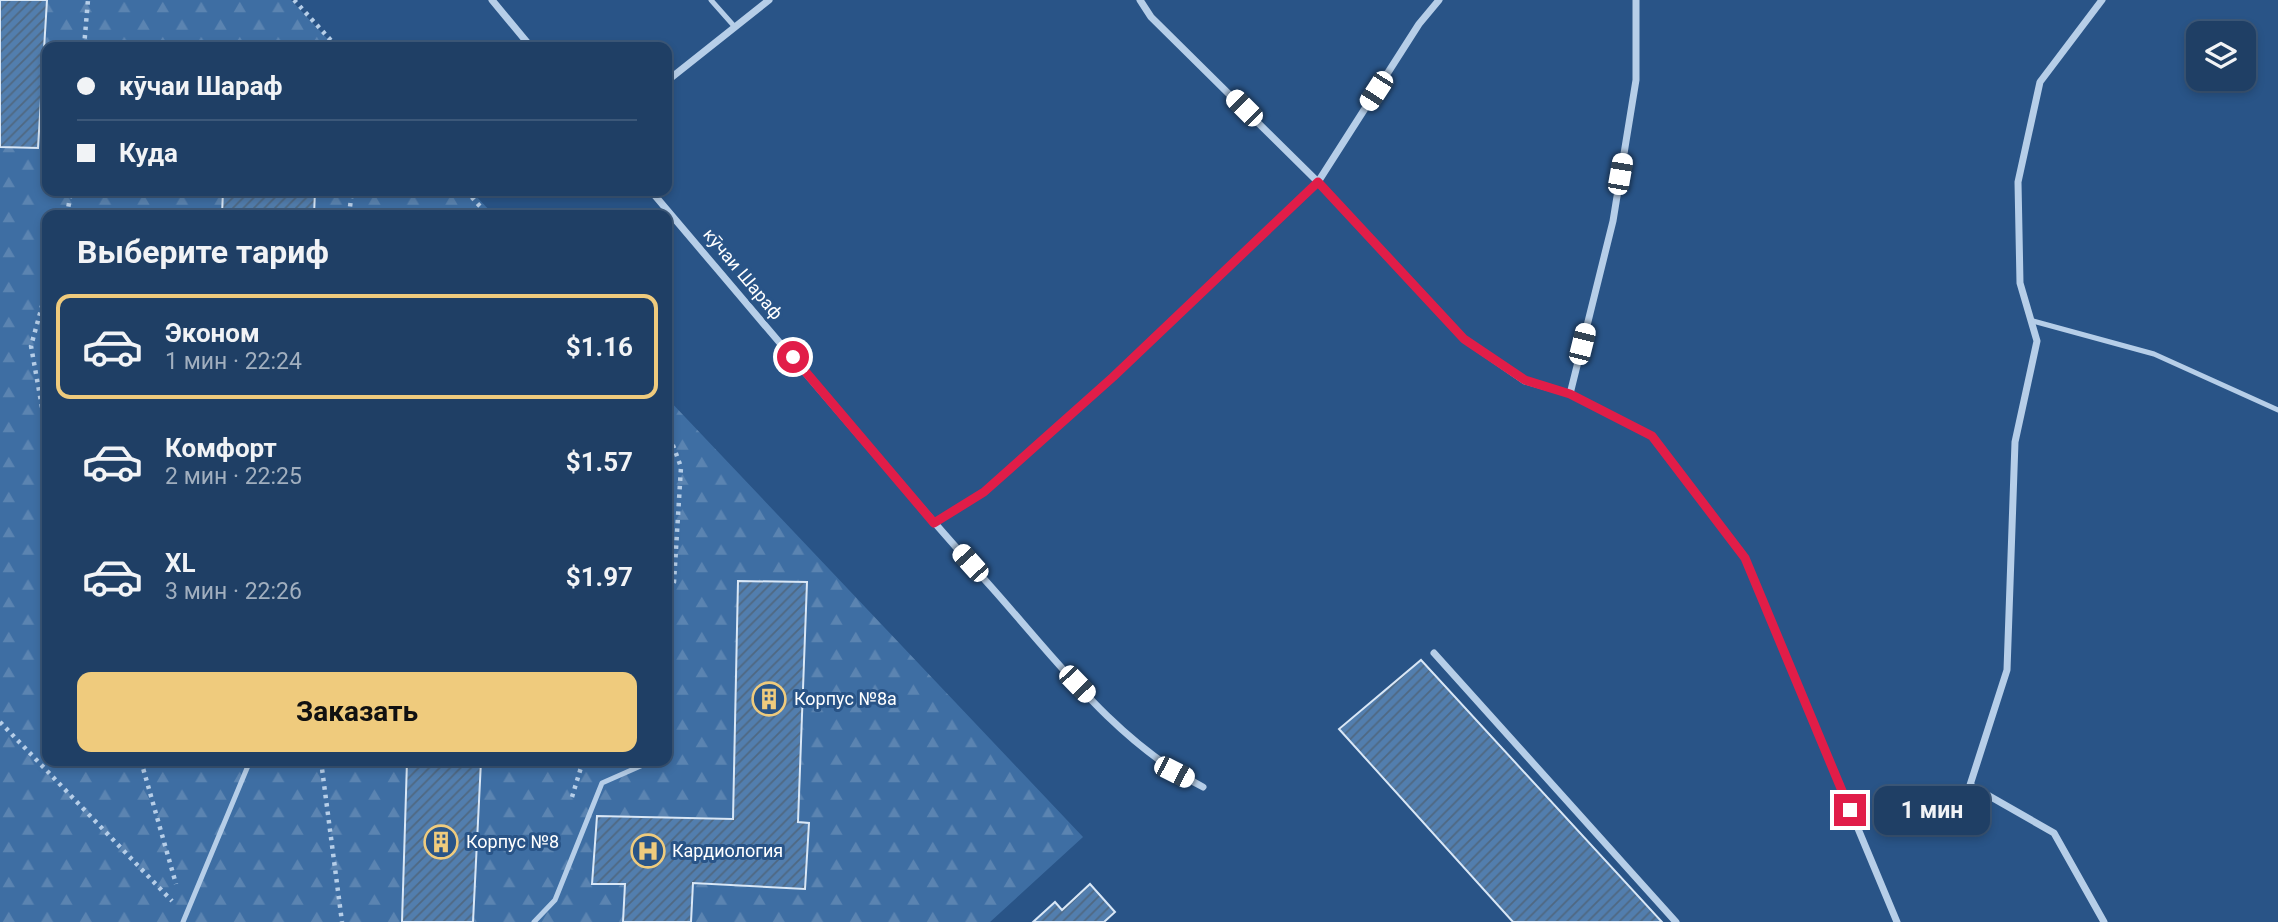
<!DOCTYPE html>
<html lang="ru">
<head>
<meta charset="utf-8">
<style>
  :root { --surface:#1f3f65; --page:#27466b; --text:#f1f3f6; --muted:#a1afbf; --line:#3c5879; --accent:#efcb7d }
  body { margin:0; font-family:Roboto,sans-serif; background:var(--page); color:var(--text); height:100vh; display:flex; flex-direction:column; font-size:26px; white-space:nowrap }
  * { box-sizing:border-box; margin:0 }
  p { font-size:23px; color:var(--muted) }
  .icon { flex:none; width:38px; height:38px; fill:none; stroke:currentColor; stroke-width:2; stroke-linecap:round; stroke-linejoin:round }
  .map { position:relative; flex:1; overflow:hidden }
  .sheet { position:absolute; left:42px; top:210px; width:630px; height:556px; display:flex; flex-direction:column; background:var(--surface); border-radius:14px; box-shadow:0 4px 10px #0003,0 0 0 2px var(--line) }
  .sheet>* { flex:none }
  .banner { position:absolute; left:42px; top:42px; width:630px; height:154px; border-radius:14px; box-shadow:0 4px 10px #0003,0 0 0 2px var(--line); display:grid; align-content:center; height:154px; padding:0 35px; background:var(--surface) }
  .controls { position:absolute; left:2186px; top:21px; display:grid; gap:14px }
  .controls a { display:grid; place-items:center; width:70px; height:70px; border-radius:14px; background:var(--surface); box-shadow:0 4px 10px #0003,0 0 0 2px var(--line); font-size:35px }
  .end { position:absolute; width:32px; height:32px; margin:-16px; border:9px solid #e11d48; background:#fff; box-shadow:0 0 0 4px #fff }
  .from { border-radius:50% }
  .bubble { position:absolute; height:49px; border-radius:14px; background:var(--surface); box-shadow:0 4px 10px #0003,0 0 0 2px var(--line); font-size:23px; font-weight:700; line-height:49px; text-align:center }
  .car { position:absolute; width:21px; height:42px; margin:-21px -10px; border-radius:9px; box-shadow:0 0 5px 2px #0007; background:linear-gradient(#fff 24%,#345 0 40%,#fff 0 76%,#345 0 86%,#fff 0) }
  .banner b { display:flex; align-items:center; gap:24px; height:66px; font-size:26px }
  .banner b+b { border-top:2px solid var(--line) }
  .banner i { width:18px; height:18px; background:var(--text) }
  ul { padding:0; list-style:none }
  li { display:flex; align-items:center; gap:21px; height:105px; margin:0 14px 10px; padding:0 21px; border:4px solid transparent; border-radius:14px }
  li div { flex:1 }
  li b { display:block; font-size:26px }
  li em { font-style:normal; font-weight:700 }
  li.current { border-color:var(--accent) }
  li>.icon { width:63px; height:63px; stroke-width:1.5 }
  h2 { padding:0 35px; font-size:32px; line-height:84px }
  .cta { display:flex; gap:14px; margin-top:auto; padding:14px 35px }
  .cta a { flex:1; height:80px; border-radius:14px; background:var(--accent); color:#111; font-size:28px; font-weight:700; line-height:80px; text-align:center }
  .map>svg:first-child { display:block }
</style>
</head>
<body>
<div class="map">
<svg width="2278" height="922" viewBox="0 0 2278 922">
  <defs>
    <pattern id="forest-firs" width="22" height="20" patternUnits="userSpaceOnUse" patternTransform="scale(1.75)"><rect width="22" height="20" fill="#3e6ea3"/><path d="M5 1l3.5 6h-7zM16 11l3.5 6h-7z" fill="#5b84b1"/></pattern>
    <pattern id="building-hatch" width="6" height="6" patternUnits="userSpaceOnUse" patternTransform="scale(1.75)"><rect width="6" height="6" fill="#527eae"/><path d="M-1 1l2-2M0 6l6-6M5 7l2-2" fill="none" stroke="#4f6882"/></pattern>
  </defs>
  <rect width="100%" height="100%" fill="#295487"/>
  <!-- forest -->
  <path fill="url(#forest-firs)" d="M0 0H291L335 47H47V191H471L494 215H47V761H667V398L1083 837 990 922H0Z"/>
  <!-- building -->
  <g fill="url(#building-hatch)" stroke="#d9e7f6" stroke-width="2">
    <path d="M0 0H47L38 148 0 147Z"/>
    <path d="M223 191H315L314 215H222Z"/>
    <path d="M738 581 807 582 798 822 809 823 805 889 693 883 691 922H623L625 884H592L597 816 733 819Z"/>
    <path d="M1421 660 1662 922H1513L1339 729Z"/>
    <path d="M407 761H481L473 922H402Z"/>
    <path d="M1090 884 1115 912 1104 922H1033L1055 902 1062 910Z"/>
  </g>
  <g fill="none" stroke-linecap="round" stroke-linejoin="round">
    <!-- path -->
    <g stroke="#b6cee8" stroke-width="4.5" stroke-dasharray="3.5 5" stroke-linecap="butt">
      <path d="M294 0 337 47"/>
      <path d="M84 47 88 0"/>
      <path d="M466 191 488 215"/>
      <path d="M67 215 71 191"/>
      <path d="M349 215 352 191"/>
      <path d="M47 288 31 346 47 435"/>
      <path d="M667 429 681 467 674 582 667 593"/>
      <path d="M0 722 172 901"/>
      <path d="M141 761 176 884"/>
      <path d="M321 761 342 922"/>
      <path d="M572 797 583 761"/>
    </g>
    <!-- service -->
    <g stroke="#b6cee8" stroke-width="5">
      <path d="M711 0 734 26"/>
      <path d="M2033 321 2154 354 2278 410"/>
      <path d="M183 922 250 761"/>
      <path d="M534 922 555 900 602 783 652 761"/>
    </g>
    <!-- minor -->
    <g stroke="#b6cee8" stroke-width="7">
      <path d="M492 0 531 47"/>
      <path d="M1140 0 1151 17 1318 182 1464 339 1525 381 1570 394 1652 436 1745 558 1897 922"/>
      <path d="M2102 0 2040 82 2018 182 2020 283 2037 341 2015 442 2007 670 1970 785 2054 833 2104 922"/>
      <path d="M667 81 769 0"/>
      <path d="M651 191C764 324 876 458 993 589 1056 660 1117 743 1203 787"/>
      <path d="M1570 394 1613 221 1636 80V0"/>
      <path d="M934 523 984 492 1113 377 1318 182 1419 24 1439 0"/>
      <path d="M1434 653 1676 922"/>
    </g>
  </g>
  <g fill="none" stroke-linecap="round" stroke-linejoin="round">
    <!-- route -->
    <path stroke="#e11d48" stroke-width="9" d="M793 357 934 523 984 492 1113 377 1318 182 1464 339 1525 380 1570 394 1652 436 1745 558 1850 810"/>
  </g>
  <!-- icons -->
  <defs>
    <symbol id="building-ring" viewBox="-11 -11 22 22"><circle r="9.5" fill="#295487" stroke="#efcb7d" stroke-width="1.5"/><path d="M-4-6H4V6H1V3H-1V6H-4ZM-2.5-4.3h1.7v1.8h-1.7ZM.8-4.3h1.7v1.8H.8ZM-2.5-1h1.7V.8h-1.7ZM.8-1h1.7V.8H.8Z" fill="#efcb7d"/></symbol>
    <symbol id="hospital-ring" viewBox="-11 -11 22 22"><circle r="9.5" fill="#295487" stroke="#efcb7d" stroke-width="1.5"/><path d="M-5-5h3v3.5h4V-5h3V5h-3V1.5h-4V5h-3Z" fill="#efcb7d"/></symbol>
  </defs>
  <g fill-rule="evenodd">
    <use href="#building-ring" x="750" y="680" width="38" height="38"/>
    <use href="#building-ring" x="422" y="823" width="38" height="38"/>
    <use href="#hospital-ring" x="629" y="832" width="38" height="38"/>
  </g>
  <g text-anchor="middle" stroke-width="6" stroke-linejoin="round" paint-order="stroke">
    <!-- street labels -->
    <g font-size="18" fill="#fff" stroke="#295487">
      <text transform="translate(743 274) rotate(50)" y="6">кӯчаи Шараф</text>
    </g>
    <!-- poi labels -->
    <g font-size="18" fill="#fff" stroke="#295487" text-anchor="start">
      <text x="794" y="705">Корпус №8а</text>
      <text x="466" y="848">Корпус №8</text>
      <text x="672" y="857">Кардиология</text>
    </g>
  </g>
</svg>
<div class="controls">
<a><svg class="icon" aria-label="layers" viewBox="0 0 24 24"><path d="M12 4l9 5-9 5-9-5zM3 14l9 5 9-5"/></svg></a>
</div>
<i class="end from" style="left:793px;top:357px"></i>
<i class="end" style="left:1850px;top:810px"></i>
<div class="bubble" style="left:1874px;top:786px;width:116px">1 мин</div>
<i class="car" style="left:1376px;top:91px;rotate:213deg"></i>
<i class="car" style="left:1244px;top:108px;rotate:315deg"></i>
<i class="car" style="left:1620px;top:174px;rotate:10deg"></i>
<i class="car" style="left:1582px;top:344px;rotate:14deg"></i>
<i class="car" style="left:970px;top:563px;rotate:318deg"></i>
<i class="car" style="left:1077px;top:684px;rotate:136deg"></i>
<i class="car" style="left:1174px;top:772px;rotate:117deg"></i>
<div class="banner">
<b><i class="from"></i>кӯчаи Шараф</b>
<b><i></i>Куда</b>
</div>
<section class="sheet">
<h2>Выберите тариф</h2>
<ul>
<li class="current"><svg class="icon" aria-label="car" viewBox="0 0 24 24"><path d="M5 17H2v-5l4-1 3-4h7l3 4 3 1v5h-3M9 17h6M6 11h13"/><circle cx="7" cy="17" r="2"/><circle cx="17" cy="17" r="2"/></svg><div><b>Эконом</b><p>1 мин · 22:24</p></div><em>$1.16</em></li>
<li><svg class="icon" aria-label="car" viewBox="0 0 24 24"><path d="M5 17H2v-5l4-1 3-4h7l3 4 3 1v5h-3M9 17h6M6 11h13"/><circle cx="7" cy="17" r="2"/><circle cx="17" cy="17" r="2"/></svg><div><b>Комфорт</b><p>2 мин · 22:25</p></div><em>$1.57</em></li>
<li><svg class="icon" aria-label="car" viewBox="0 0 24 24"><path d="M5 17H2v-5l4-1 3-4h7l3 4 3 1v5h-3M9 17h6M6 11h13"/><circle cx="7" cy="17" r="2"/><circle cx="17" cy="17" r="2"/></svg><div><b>XL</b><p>3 мин · 22:26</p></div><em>$1.97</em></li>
</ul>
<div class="cta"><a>Заказать</a></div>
</section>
</div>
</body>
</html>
